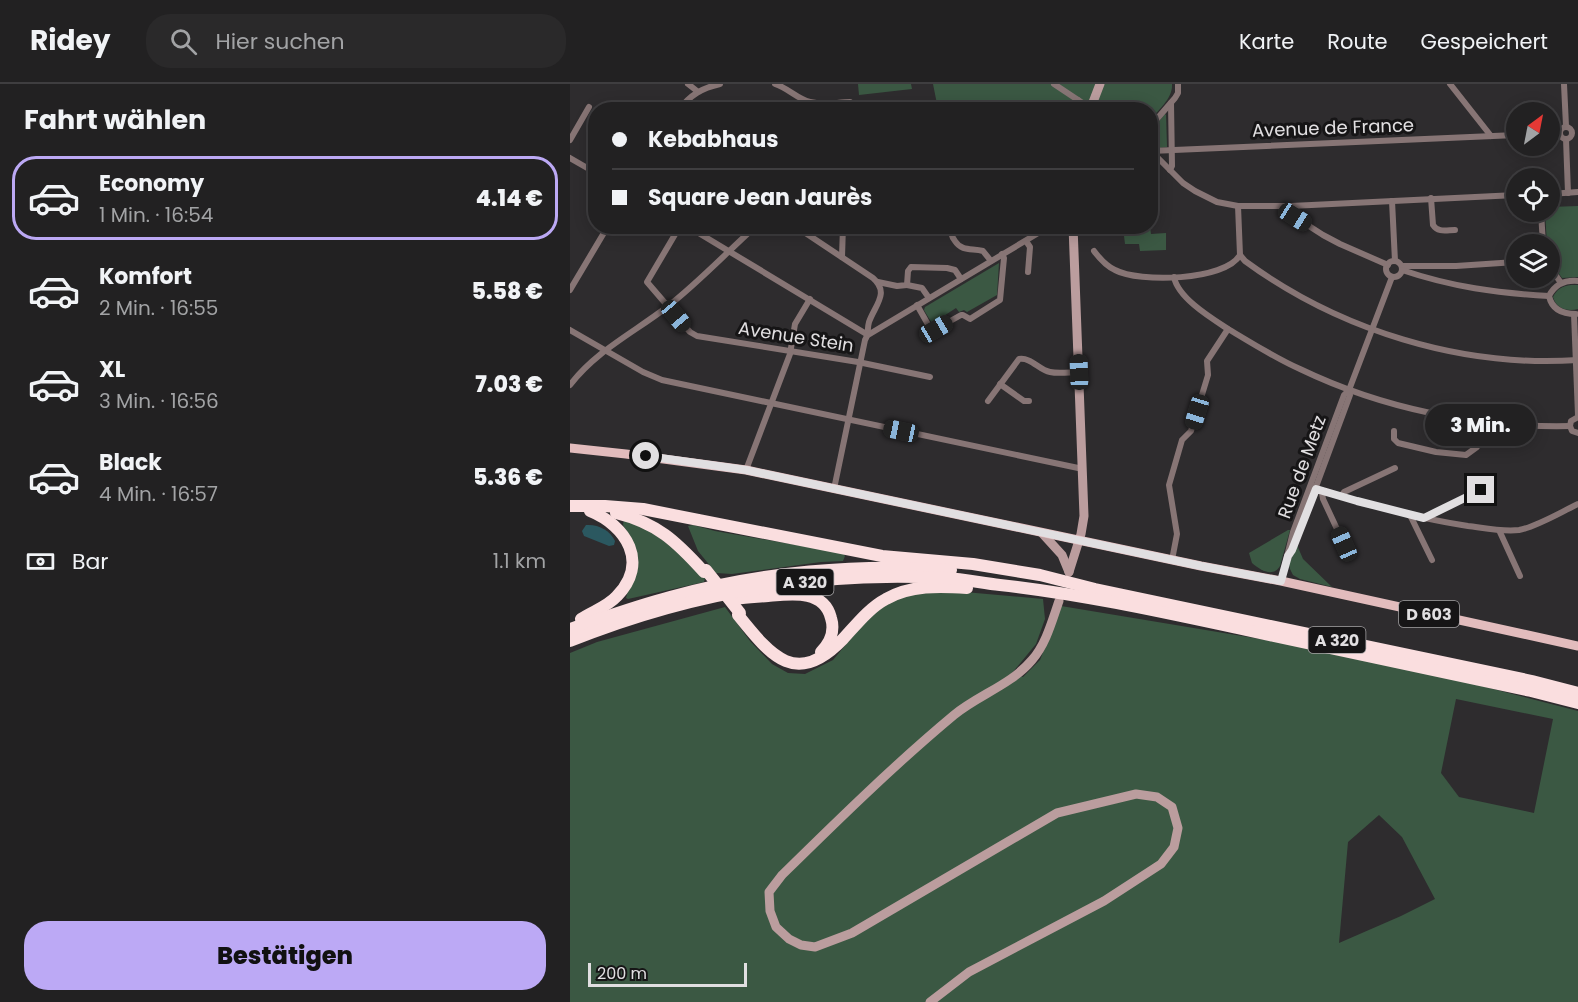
<!DOCTYPE html>
<html lang="de">
<head>
<meta charset="utf-8">
<style>
  :root { --surface:#222122; --page:#2a292a; --text:#f1f3f6; --muted:#a2a3a5; --line:#3f3e40; --accent:#bca9f5 }
  body { margin:0; font-family:Poppins,sans-serif; background:var(--page); color:var(--text); height:100vh; display:flex; flex-direction:column; font-size:22px; white-space:nowrap }
  * { box-sizing:border-box; margin:0 }
  p { font-size:20px; color:var(--muted) }
  .icon { flex:none; width:33px; height:33px; fill:none; stroke:currentColor; stroke-width:2; stroke-linecap:round; stroke-linejoin:round }
  .map { position:relative; flex:1; overflow:hidden }
  .sheet { display:flex; flex-direction:column; background:var(--surface); width:570px }
  .sheet>* { flex:none }
  .banner { position:absolute; left:18px; top:18px; width:570px; height:132px; border-radius:24px; box-shadow:0 3px 15px #0003,0 0 0 2px var(--line); display:grid; align-content:center; height:132px; padding:0 24px; background:var(--surface) }
  .needle { width:39px; rotate:32deg }
  .fabs { position:absolute; left:936px; top:18px; display:grid; gap:12px }
  .fabs a { display:grid; place-items:center; width:54px; height:54px; border-radius:50%; background:var(--surface); box-shadow:0 3px 15px #0003,0 0 0 2px var(--line); font-size:30px }
  .scale { position:absolute; left:18px; bottom:15px; width:159px; box-sizing:border-box; padding-left:6px; border:3px solid #e1dfe1; border-top:0; font-size:16px; line-height:21px; white-space:nowrap; color:#e1dfe1; -webkit-text-stroke:4px #161516; paint-order:stroke }
  .end { position:absolute; width:27px; height:27px; margin:-14px; border:8px solid #e1dfe1; background:#111; box-shadow:0 0 0 3px #111 }
  .from { border-radius:50% }
  .bubble { position:absolute; height:42px; border-radius:21px; background:var(--surface); box-shadow:0 3px 15px #0003,0 0 0 2px var(--line); font-size:20px; font-weight:800; line-height:42px; text-align:center }
  .car { position:absolute; width:18px; height:36px; margin:-18px -9px; border-radius:8px; box-shadow:0 0 4px 2px #0007; background:linear-gradient(#222 24%,#8ab4d8 0 40%,#222 0 76%,#8ab4d8 0 86%,#222 0) }
  .banner b { display:flex; align-items:center; gap:21px; height:57px; font-size:22px }
  .banner b+b { border-top:2px solid var(--line) }
  .banner i { width:15px; height:15px; background:var(--text) }
  ul { padding:0; list-style:none }
  li { display:flex; align-items:center; gap:18px; height:84px; margin:0 12px 9px; padding:0 12px; border:3px solid transparent; border-radius:24px }
  li div { flex:1 }
  li b { display:block; font-size:22px }
  li em { font-style:normal; font-weight:800 }
  li.on { border-color:var(--accent) }
  li>.icon { width:54px; height:54px; stroke-width:1.5 }
  h2 { padding:0 24px; font-size:27px; line-height:72px }
  .pay { display:flex; align-items:center; gap:15px; height:66px; padding:0 24px; font-size:22px }
  .pay p { margin-inline-start:auto }
  .button { display:flex; gap:12px; margin-top:auto; padding:12px 24px }
  .button a { flex:1; height:69px; border-radius:24px; background:var(--accent); color:#111; font-size:24px; font-weight:800; line-height:69px; text-align:center }
  header { display:flex; align-items:center; gap:36px; box-sizing:border-box; height:84px; padding:0 30px; background:var(--surface); border-bottom:2px solid var(--line) }
  header strong { font-size:28px }
  nav { display:flex; gap:33px; margin-inline-start:auto; font-size:21px }
  .search { width:420px; height:54px; background:var(--page); display:flex; align-items:center; gap:15px; box-sizing:border-box; padding:0 21px; border-radius:24px; color:var(--muted); font-size:22px }
  main { display:flex; flex:1; min-height:0 }
  .map>svg:first-child { display:block }
</style>
</head>
<body>
<header>
<strong>Ridey</strong>
<div class="search"><svg class="icon" aria-label="search" viewBox="0 0 24 24"><circle cx="10" cy="10" r="6"/><path d="M15 15l6 6"/></svg>Hier suchen</div>
<nav><a>Karte</a><a>Route</a><a>Gespeichert</a></nav>
</header>
<main>
<section class="sheet">
<h2>Fahrt wählen</h2>
<ul>
<li class="on"><svg class="icon" aria-label="car" viewBox="0 0 24 24"><path d="M5 17H2v-5l4-1 3-4h7l3 4 3 1v5h-3M9 17h6M6 11h13"/><circle cx="7" cy="17" r="2"/><circle cx="17" cy="17" r="2"/></svg><div><b>Economy</b><p>1 Min. · 16:54</p></div><em>4.14 €</em></li>
<li><svg class="icon" aria-label="car" viewBox="0 0 24 24"><path d="M5 17H2v-5l4-1 3-4h7l3 4 3 1v5h-3M9 17h6M6 11h13"/><circle cx="7" cy="17" r="2"/><circle cx="17" cy="17" r="2"/></svg><div><b>Komfort</b><p>2 Min. · 16:55</p></div><em>5.58 €</em></li>
<li><svg class="icon" aria-label="car" viewBox="0 0 24 24"><path d="M5 17H2v-5l4-1 3-4h7l3 4 3 1v5h-3M9 17h6M6 11h13"/><circle cx="7" cy="17" r="2"/><circle cx="17" cy="17" r="2"/></svg><div><b>XL</b><p>3 Min. · 16:56</p></div><em>7.03 €</em></li>
<li><svg class="icon" aria-label="car" viewBox="0 0 24 24"><path d="M5 17H2v-5l4-1 3-4h7l3 4 3 1v5h-3M9 17h6M6 11h13"/><circle cx="7" cy="17" r="2"/><circle cx="17" cy="17" r="2"/></svg><div><b>Black</b><p>4 Min. · 16:57</p></div><em>5.36 €</em></li>
</ul>
<div class="pay"><svg class="icon" aria-label="cash" viewBox="0 0 24 24"><path d="M3 7h18v10H3z"/><circle cx="12" cy="12" r="2"/></svg>Bar<p>1.1 km</p></div>
<div class="button"><a>Bestätigen</a></div>
</section>
<div class="map">
<svg width="1008" height="918" viewBox="0 0 1008 918">
  <rect width="100%" height="100%" fill="#2e2c2e"/>
  <!-- green -->
  <g fill="#3b5843" fill-rule="evenodd">
    <path d="M288 0H341L342 5 289 11Z"/>
    <path d="M363 0H602C603 14 589 25 581 35L580 26 368 25Z"/>
    <path d="M595 30 596 31 597 63 582 65 581 63V47Z"/>
    <path d="M1008 122V193L992 194 980 177V160H977L975 128H980V123Z"/>
    <path d="M538 143H580L581 150 596 149V166L570 167 569 160H555L554 152 539 151Z"/>
    <path d="M429 179 427 211 397 228 394 226 389 228 386 224 366 237 368 241 365 242 363 241 354 226 355 223Z"/>
    <path d="M1001 201H1008V225C997 228 986 224 983 213 987 205 992 202 1001 201Z"/>
    <path d="M54 435 73 441 126 482 135 494 134 498 58 515 56 514C65 483 73 470 53 441Z"/>
    <path d="M123 441 145 447 273 469 275 472 273 477 251 478 162 490 146 489 128 467 118 442Z"/>
    <path d="M718 446H720L710 482C703 494 690 486 682 479L679 469Z"/>
    <path d="M727 461 733 475 762 503 730 495 723 491 720 485 719 480Z"/>
    <path d="M372 506 473 515 475 535 466 560 442 589 453 593 470 576 491 522 774 569 873 592 1008 627V918H0V569L27 558 155 523 180 557 202 580 218 589 235 590 263 576 308 522 339 509ZM886 615 983 635 964 729 889 713 871 689ZM809 731 832 753 865 815 831 832 769 859 778 758Z"/>
  </g>
  <!-- water -->
  <path fill="#2b5860" d="M16 441C28 440 40 446 45 457L44 461 39 462 14 452 12 447Z"/>
  <g fill="none" stroke-linecap="round" stroke-linejoin="round">
    <!-- minor -->
    <g stroke="#877575" stroke-width="6">
      <path d="M118 0 127 7"/>
      <path d="M205 0C218 4 227 15 240 18 254 22 267 18 280 18"/>
      <path d="M484 0 508 16"/>
      <path d="M880 0 921 52"/>
      <path d="M994 0 996 42"/>
      <path d="M109 26C120 11 132 4 150 0"/>
      <circle cx="996" cy="49" r="6"/>
      <path d="M580 43 605 14 608 9V0"/>
      <path d="M980 49H989"/>
      <path d="M996 55 998 109"/>
      <path d="M0 56 19 23"/>
      <path d="M580 66 613 99 625 107 647 118 668 122H721L946 111"/>
      <path d="M581 67 946 51"/>
      <path d="M0 74 26 89"/>
      <path d="M600 86 602 82 601 19"/>
      <path d="M980 110 1008 108"/>
      <path d="M861 114 863 141C868 149 877 146 885 146"/>
      <path d="M822 117 825 177"/>
      <path d="M668 122 670 171 675 177C769 246 891 284 1008 276"/>
      <path d="M721 122 725 133 753 151 770 160 818 181"/>
      <path d="M971 128 973 160"/>
      <path d="M110 142 77 198 120 248 127 252 288 278 360 293"/>
      <path d="M117 142 298 251 480 142"/>
      <path d="M225 142 303 194C320 209 305 221 299 238 297 245 299 250 295 256L264 405"/>
      <path d="M382 142C381 149 381 152 385 157 392 168 402 164 413 167L421 177"/>
      <path d="M456 157 460 163 458 188"/>
      <path d="M524 167C530 175 536 182 545 186 569 199 655 197 670 171"/>
      <path d="M272 173 273 142"/>
      <circle cx="824" cy="185" r="8"/>
      <path d="M832 182H886L946 178"/>
      <path d="M980 183 991 199"/>
      <path d="M832 186C882 203 927 209 979 212"/>
      <path d="M604 193C608 214 641 234 658 245 682 259 705 274 730 285 813 325 908 344 1000 342"/>
      <path d="M308 198 327 202 337 201 338 187 341 183 377 184 385 186 391 195"/>
      <path d="M337 201 352 204 359 214"/>
      <path d="M0 206 38 142"/>
      <path d="M347 221 360 244 366 245 391 231H393L400 235 430 216 434 174 432 170"/>
      <path d="M1004 230 1008 331"/>
      <path d="M1006 230C993 230 982 226 979 212 985 200 995 196 1008 197"/>
      <path d="M0 246 73 288 92 296 513 385"/>
      <path d="M430 300 454 317H459"/>
      <path d="M0 301C26 267 63 249 97 223 128 199 156 169 186 142"/>
      <path d="M418 317 449 275C461 273 469 286 480 288 489 290 500 288 509 288"/>
      <path d="M1008 333 1001 337 1000 342 1002 347 1008 349"/>
      <path d="M824 347V355L828 359 866 368 896 371 907 363 911 337"/>
      <path d="M176 386 220 270 225 240 240 215"/>
      <path d="M741 403C792 419 844 434 898 442 914 444 932 448 949 446 966 443 991 428 1008 420"/>
      <path d="M753 407 752 409 753 415 774 460"/>
      <path d="M771 412 774 408 825 384"/>
      <path d="M840 431 862 476"/>
      <path d="M855 434 911 406"/>
      <path d="M929 446 950 492"/>
      <path d="M719 471 727 454 780 311 779 306"/>
      <path d="M602 476 607 450 599 401 612 356 621 347 638 291 637 277 658 245"/>
      <path d="M711 497 723 448 774 311 779 306 822 193"/>
    </g>
    <!-- secondary -->
    <g stroke="#bb9d9e" stroke-width="9">
      <path d="M520 26 530 0"/>
      <path d="M472 449 492 471 499 488"/>
      <path d="M499 488 511 450 514 432 503 142"/>
      <path d="M360 918 399 888 534 817 591 780 604 763 608 744 602 723 587 713 566 710 487 729 282 849 245 863 231 861 219 855 206 843 200 827 199 808 212 791C267 737 324 681 384 631 408 611 441 601 462 576 476 560 482 537 489 517"/>
    </g>
    <!-- primary -->
    <path stroke="#e2bcbd" stroke-width="9" d="M0 364 56 370 176 386 631 482 711 497 1008 562"/>
    <!-- motorway -->
    <g stroke="#fadedf" stroke-width="12">
      <path d="M0 422H35L73 425 312 472 403 480 470 491 525 505 962 597 1008 609"/>
      <path d="M46 429C87 439 106 457 134 488"/>
      <path d="M166 515C176 513 187 513 198 512 221 510 254 505 261 534 265 547 260 559 251 568"/>
      <path d="M168 531C201 572 226 604 273 555 286 541 299 524 316 515 340 501 370 502 397 504"/>
      <path d="M11 535C23 527 37 523 47 512 79 479 57 442 20 427"/>
      <path d="M0 545C33 534 66 522 100 513 190 488 288 479 381 486"/>
      <path d="M0 557C119 509 247 487 376 494 394 495 412 499 430 501 510 510 588 527 667 544 765 565 863 586 961 607L1008 619"/>
    </g>
    <!-- minor-bridge -->
    <path stroke="#877575" stroke-width="6" d="M508 16 523 26"/>
    <!-- motorway-bridge -->
    <path stroke="#fadedf" stroke-width="12" d="M136 486 170 529"/>
  </g>
  <g fill="none" stroke-linecap="round" stroke-linejoin="round">
    <!-- route -->
    <path stroke="#e1dfe1" stroke-width="8" d="M76 372 176 386 631 482 711 497 718 472 722 466 746 405 787 417 854 434 911 406"/>
  </g>
  <g text-anchor="middle" stroke-width="6" stroke-linejoin="round" paint-order="stroke">
    <!-- shield labels -->
    <g fill="#161516" stroke="#a4a2a4" stroke-width="1.5">
      <rect x="206.5" y="485" width="57" height="26" rx="4.5"/>
      <rect x="829" y="517" width="60" height="26" rx="4.5"/>
      <rect x="738.5" y="543" width="57" height="26" rx="4.5"/>
    </g>
    <g font-size="16" font-weight="bold" fill="#e1dfe1">
      <text x="235" y="504">A 320</text>
      <text x="859" y="536">D 603</text>
      <text x="767" y="562">A 320</text>
    </g>
    <!-- street labels -->
    <g font-size="18" fill="#e1dfe1" stroke="#161516">
      <text transform="translate(763 44) rotate(-2)" y="6">Avenue de France</text>
      <text transform="translate(226 253) rotate(9)" y="6">Avenue Stein</text>
      <text transform="translate(732 383) rotate(-70)" y="6">Rue de Metz</text>
    </g>
  </g>
</svg>
<div class="fabs">
<a><svg class="needle" viewBox="-14 -14 28 28"><path d="M0-13l5 13h-10z" fill="#e53935"/><path d="M0 13l5-13h-10z" fill="#a2a3a5"/></svg></a>
<a><svg class="icon" aria-label="locate" viewBox="0 0 24 24"><circle cx="12" cy="12" r="6"/><path d="M12 2v4M12 18v4M2 12h4M18 12h4"/></svg></a>
<a><svg class="icon" aria-label="layers" viewBox="0 0 24 24"><path d="M12 4l9 5-9 5-9-5zM3 14l9 5 9-5"/></svg></a>
</div>
<div class="scale">200 m</div>
<i class="end from" style="left:76px;top:372px"></i>
<i class="end" style="left:911px;top:406px"></i>
<div class="bubble" style="left:855px;top:320px;width:111px">3 Min.</div>
<i class="car" style="left:725px;top:133px;rotate:122deg"></i>
<i class="car" style="left:106px;top:232px;rotate:140deg"></i>
<i class="car" style="left:366px;top:245px;rotate:60deg"></i>
<i class="car" style="left:509px;top:288px;rotate:358deg"></i>
<i class="car" style="left:627px;top:328px;rotate:197deg"></i>
<i class="car" style="left:331px;top:347px;rotate:282deg"></i>
<i class="car" style="left:774px;top:460px;rotate:336deg"></i>
<div class="banner">
<b><i class="from"></i>Kebabhaus</b>
<b><i></i>Square Jean Jaurès</b>
</div>
</div>
</main>
</body>
</html>
